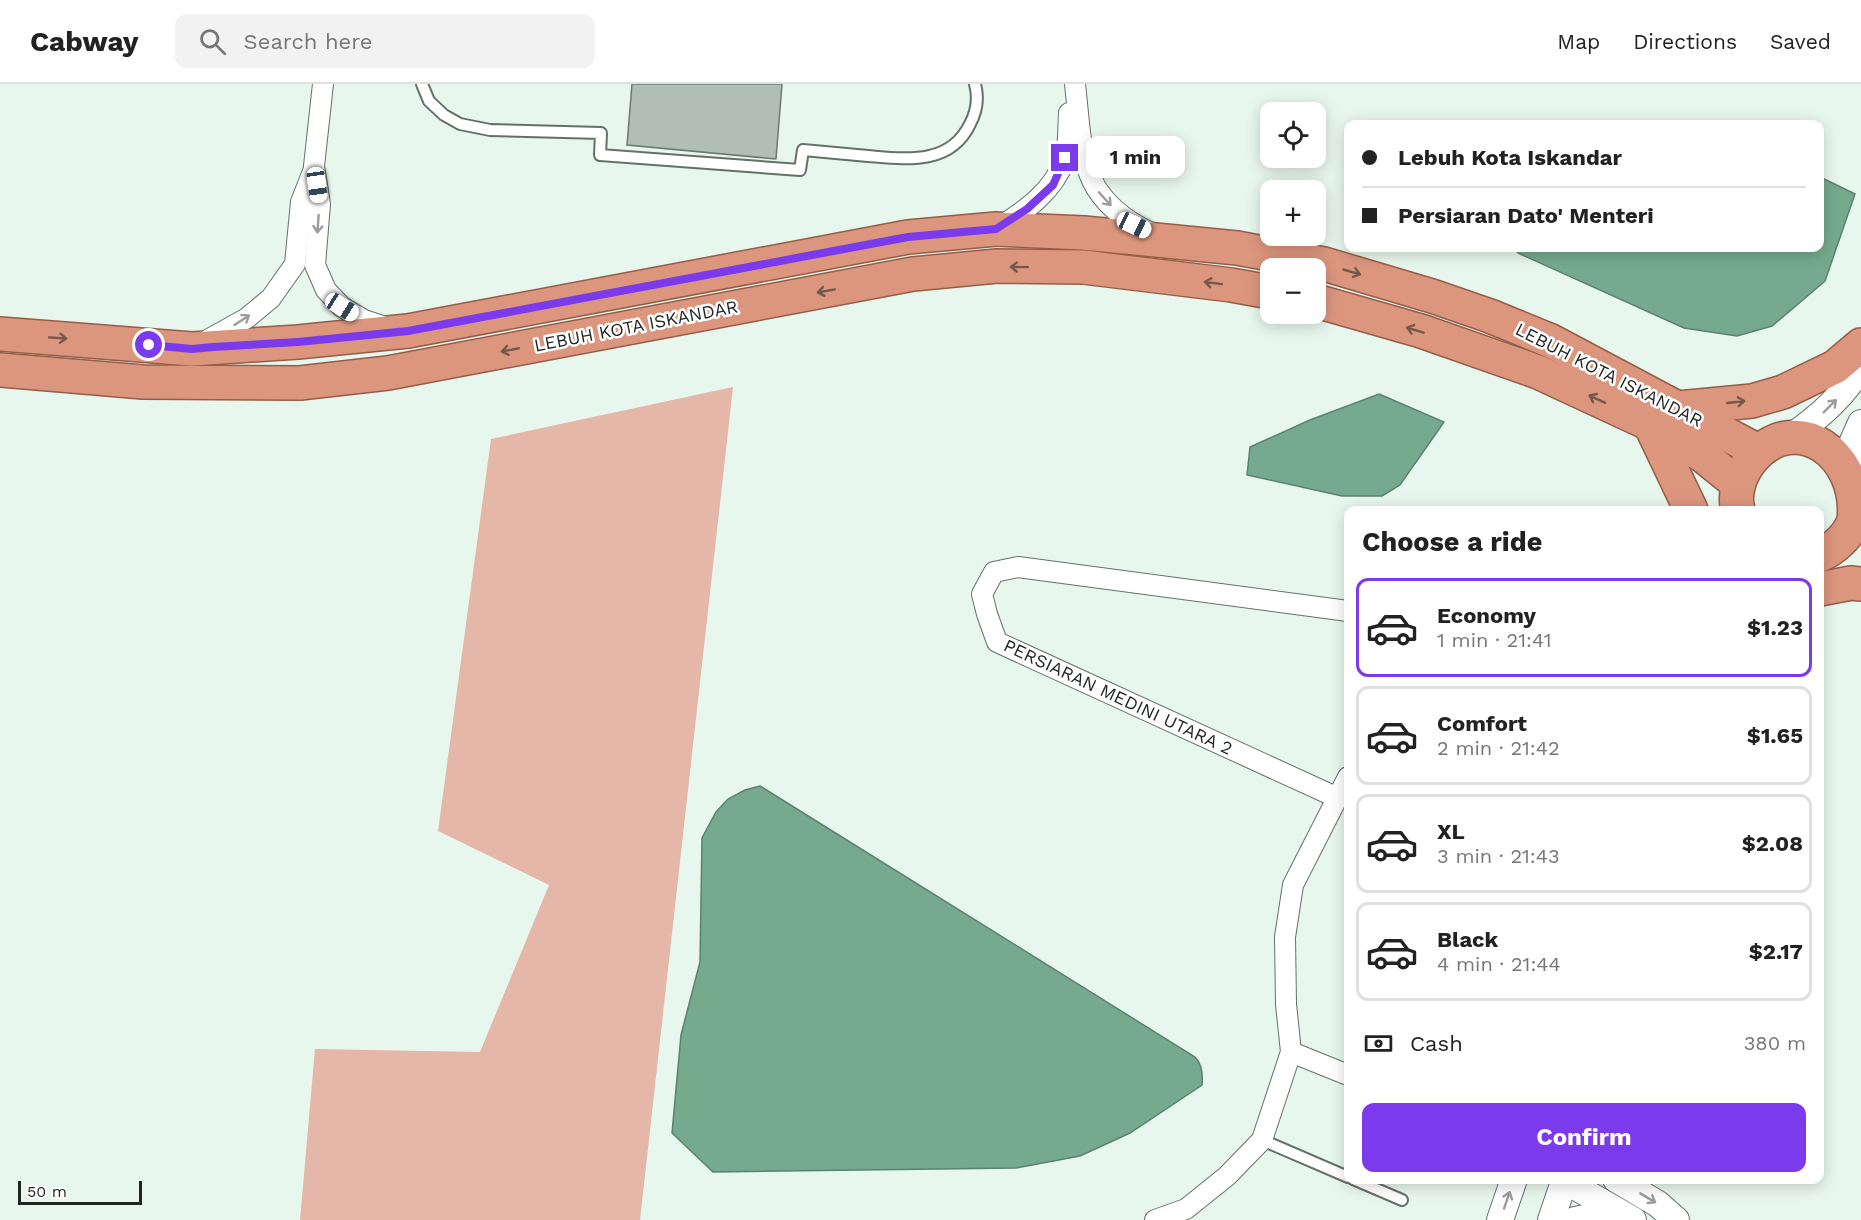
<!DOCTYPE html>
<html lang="en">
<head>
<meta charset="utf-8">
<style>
  :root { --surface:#fff; --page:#f2f2f2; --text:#222; --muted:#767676; --line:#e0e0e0; --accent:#7c3aed }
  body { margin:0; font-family:"Work Sans",sans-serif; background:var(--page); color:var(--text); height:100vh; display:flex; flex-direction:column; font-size:22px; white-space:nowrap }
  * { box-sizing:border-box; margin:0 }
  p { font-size:20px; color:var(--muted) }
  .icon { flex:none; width:33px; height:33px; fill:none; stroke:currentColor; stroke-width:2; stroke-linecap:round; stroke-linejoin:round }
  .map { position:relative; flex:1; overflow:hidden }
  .panel { position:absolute; left:1344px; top:422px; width:480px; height:678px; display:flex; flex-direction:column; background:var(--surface); border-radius:12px; box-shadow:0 3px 15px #0003 }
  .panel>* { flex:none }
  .hud { position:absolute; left:1344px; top:36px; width:480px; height:132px; border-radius:12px; box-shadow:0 3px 15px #0003; display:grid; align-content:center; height:132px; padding:0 18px; background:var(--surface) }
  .controls { position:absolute; left:1260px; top:18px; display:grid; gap:12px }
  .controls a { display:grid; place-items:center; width:66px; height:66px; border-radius:12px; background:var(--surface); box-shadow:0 3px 15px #0003; font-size:30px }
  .scale { position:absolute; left:18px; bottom:15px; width:124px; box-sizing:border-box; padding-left:6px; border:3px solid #1f2522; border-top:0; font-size:16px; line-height:21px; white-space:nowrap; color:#1f2522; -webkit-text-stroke:4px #fff; paint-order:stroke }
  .end { position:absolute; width:27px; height:27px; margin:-14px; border:8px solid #7c3aed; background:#fff; box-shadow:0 0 0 3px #fff }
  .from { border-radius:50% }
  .bubble { position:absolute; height:42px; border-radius:12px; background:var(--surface); box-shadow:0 3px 15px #0003; font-size:20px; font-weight:700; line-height:42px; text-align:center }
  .car { position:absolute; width:18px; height:36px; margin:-18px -9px; border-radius:8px; box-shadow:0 0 4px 2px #0007; background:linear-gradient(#fff 24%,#345 0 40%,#fff 0 76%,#345 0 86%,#fff 0) }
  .hud b { display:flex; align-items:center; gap:21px; height:57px; font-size:22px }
  .hud b+b { border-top:2px solid var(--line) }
  .hud i { width:15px; height:15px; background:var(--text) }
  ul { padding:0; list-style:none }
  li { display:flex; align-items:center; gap:18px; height:99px; margin:0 12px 9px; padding:0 6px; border:3px solid var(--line); border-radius:12px }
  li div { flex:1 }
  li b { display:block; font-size:22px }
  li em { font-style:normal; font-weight:700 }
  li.selected { border-color:var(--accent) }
  li>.icon { width:54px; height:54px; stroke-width:1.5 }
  h2 { padding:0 18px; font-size:27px; line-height:72px }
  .pay { display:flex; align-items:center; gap:15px; height:66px; padding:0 18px; font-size:22px }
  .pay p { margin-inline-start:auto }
  .button { display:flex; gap:12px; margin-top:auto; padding:12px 18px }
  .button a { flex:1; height:69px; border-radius:12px; background:var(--accent); color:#fff; font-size:24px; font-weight:700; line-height:69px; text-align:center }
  header { display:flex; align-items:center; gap:36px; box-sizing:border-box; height:84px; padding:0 30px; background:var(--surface); border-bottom:2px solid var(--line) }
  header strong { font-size:28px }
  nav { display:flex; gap:33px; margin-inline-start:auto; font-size:21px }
  .search { width:420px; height:54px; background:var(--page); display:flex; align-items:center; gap:15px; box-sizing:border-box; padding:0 21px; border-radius:12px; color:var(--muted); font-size:22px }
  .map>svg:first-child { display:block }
</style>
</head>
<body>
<header>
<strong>Cabway</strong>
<div class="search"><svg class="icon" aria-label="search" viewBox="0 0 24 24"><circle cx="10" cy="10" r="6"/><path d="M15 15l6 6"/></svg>Search here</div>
<nav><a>Map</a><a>Directions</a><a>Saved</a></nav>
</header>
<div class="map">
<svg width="1861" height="1136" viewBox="0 0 1861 1136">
  <rect width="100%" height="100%" fill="#e8f7ee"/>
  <!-- green -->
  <path fill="#e4b7a8" d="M733 303 640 1136H300L315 965 480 968 549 801 438 747 491 355Z"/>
  <!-- water -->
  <g fill="#75aa8e" stroke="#5b826e" stroke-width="1.5">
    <path d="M1820 93 1855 110 1825 197 1772 242 1737 252 1684 244 1518 169 1514 164H1820Z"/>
    <path d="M1379 310 1444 338 1400 401 1382 412H1342L1247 391 1250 363 1310 336Z"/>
    <path d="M760 702 1195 973C1202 980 1203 991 1202 1001L1130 1049 1080 1072 1016 1084 713 1088 672 1049 681 951 700 878 702 754 716 728 728 715 745 706Z"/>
  </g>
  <!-- building -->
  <path fill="#b0beb6" stroke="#6b7971" stroke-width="1.5" d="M632 0H782L776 75 627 61Z"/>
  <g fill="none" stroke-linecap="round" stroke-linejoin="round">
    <defs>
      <g id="service">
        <path d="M422 0 429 17 444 31 460 40 490 46 601 49 600 71 800 86 803 66C824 68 846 70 868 72 905 75 950 82 970 40 977 27 979 15 975 0"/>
        <path d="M1262 1056 1348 1093"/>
        <path d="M1353 1095 1402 1116"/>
      </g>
      <g id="minor">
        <path d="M323 0 314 82 320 120 315 181 326 206 342 223 364 236 385 243"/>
        <path d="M1075 0C1083 71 1078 114 1151 149"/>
        <path d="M998 144C1026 126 1053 108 1065 75 1069 62 1068 43 1069 29"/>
        <path d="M202 259 247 234 271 214 295 180 301 118 314 85"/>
        <path d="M1338 714 997 558 987 530 982 510 994 488 1018 483 1348 527"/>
        <path d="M1291 968 1348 991"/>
        <path d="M1155 1136 1186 1125 1227 1092 1262 1056 1291 968 1286 920 1285 853 1293 801 1348 693"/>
      </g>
      <g id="tertiary">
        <path d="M1791 353C1819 333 1844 312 1861 282"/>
        <path d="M1849 382 1853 357 1861 339"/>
        <path d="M1562 1095 1633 1136"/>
        <path d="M1616 1095 1658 1120 1676 1136"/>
        <path d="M1500 1136 1514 1095"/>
        <path d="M1551 1136 1565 1095"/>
        <path d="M1575 1136 1595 1132 1614 1136"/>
      </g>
      <g id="trunk">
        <path d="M1316 217 1421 247 1538 288 1650 340 1702 371 1738 400"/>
        <path d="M0 250 192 265 298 258 408 247 908 153 996 145 1084 149 1237 164 1324 180 1432 212 1490 232 1551 257 1758 367"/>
        <path d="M0 286 143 298 300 299 388 289 913 190 997 182 1083 183 1231 201 1270 208"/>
        <path d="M1678 324 1752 317 1783 308 1835 283 1861 261"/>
        <path d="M1650 340 1691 426"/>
        <path d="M1738 426C1733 409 1741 388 1752 375 1796 324 1861 370 1854 436 1849 452 1834 465 1820 471"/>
        <path d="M1820 505 1851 499 1861 500"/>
      </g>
    </defs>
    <!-- service casing -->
    <use href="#service" stroke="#647169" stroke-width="14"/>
    <!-- minor casing -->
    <use href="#minor" stroke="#647169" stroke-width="22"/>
    <!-- tertiary casing -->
    <use href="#tertiary" stroke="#647169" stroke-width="28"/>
    <!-- trunk casing -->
    <use href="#trunk" stroke="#955d48" stroke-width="36"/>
    <!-- service -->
    <use href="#service" stroke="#fff" stroke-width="10"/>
    <!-- minor -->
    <use href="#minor" stroke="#fff" stroke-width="20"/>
    <!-- tertiary -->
    <use href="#tertiary" stroke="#fff" stroke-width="26"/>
    <!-- trunk -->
    <use href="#trunk" stroke="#dc967e" stroke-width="33"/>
  </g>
  <!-- one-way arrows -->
  <defs><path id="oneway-shaft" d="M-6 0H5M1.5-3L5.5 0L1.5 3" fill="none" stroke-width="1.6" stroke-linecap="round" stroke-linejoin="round" transform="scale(1.5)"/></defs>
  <g stroke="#9a9d9c">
    <use href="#oneway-shaft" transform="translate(1105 115) rotate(48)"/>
    <use href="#oneway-shaft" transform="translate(318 140) rotate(94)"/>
    <use href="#oneway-shaft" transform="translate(242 236) rotate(-33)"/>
    <use href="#oneway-shaft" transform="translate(1830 322) rotate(-45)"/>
    <use href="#oneway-shaft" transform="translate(1648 1114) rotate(31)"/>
    <use href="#oneway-shaft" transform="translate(1507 1116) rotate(-71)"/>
  </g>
  <g stroke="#74584b">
    <use href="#oneway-shaft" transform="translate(1019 183) rotate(-179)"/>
    <use href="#oneway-shaft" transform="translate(1352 188) rotate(16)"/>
    <use href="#oneway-shaft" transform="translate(1213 199) rotate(-173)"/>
    <use href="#oneway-shaft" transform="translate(826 207) rotate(170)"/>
    <use href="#oneway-shaft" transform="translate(1415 246) rotate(-163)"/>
    <use href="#oneway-shaft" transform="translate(58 254) rotate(4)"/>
    <use href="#oneway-shaft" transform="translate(510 266) rotate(169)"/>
    <use href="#oneway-shaft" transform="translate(1597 315) rotate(-155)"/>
    <use href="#oneway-shaft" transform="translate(1736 318) rotate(-6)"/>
  </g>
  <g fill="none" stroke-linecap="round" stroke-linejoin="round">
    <!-- route -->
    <path stroke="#7c3aed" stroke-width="8" d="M149 261 192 265 213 263 298 258 408 247 908 153 996 145 1027 125 1053 101 1065 74"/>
  </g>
  <g text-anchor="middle" stroke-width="5" stroke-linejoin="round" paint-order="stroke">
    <!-- street labels -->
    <g font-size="18" fill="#1f2522" stroke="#fff">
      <text transform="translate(636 242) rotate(-11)" y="6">LEBUH KOTA ISKANDAR</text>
      <text transform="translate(1609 291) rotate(27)" y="6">LEBUH KOTA ISKANDAR</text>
      <text transform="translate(1118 613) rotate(25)" y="6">PERSIARAN MEDINI UTARA 2</text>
    </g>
  </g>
</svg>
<div class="controls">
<a><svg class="icon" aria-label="locate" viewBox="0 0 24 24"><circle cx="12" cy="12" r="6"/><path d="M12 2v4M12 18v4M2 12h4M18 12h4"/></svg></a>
<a>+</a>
<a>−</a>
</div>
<div class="scale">50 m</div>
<i class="end from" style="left:149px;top:261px"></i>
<i class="end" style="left:1065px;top:74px"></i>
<div class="bubble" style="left:1086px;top:52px;width:99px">1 min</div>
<i class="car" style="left:317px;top:101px;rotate:172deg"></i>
<i class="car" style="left:1134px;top:141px;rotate:115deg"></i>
<i class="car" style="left:342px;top:223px;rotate:122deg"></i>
<div class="hud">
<b><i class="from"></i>Lebuh Kota Iskandar</b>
<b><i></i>Persiaran Dato' Menteri</b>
</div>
<section class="panel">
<h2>Choose a ride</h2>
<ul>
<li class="selected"><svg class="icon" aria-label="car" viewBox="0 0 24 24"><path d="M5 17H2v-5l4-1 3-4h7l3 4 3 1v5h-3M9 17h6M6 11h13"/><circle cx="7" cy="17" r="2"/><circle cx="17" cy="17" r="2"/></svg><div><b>Economy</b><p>1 min · 21:41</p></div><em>$1.23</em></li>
<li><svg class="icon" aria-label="car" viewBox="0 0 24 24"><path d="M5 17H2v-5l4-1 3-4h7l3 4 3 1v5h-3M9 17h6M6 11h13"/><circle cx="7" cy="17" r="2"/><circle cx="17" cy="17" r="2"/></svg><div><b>Comfort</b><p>2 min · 21:42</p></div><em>$1.65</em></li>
<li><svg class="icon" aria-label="car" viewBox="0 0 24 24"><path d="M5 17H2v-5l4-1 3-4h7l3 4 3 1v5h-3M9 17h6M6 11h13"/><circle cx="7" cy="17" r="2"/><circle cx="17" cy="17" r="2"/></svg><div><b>XL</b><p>3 min · 21:43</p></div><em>$2.08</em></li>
<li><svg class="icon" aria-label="car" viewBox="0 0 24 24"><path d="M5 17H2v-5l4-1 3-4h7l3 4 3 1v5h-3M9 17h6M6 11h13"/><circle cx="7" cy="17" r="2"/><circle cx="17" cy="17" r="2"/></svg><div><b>Black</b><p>4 min · 21:44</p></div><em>$2.17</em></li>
</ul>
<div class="pay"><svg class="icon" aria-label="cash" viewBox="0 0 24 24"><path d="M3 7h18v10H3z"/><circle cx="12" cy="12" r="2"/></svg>Cash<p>380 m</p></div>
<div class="button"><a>Confirm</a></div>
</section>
</div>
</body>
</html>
